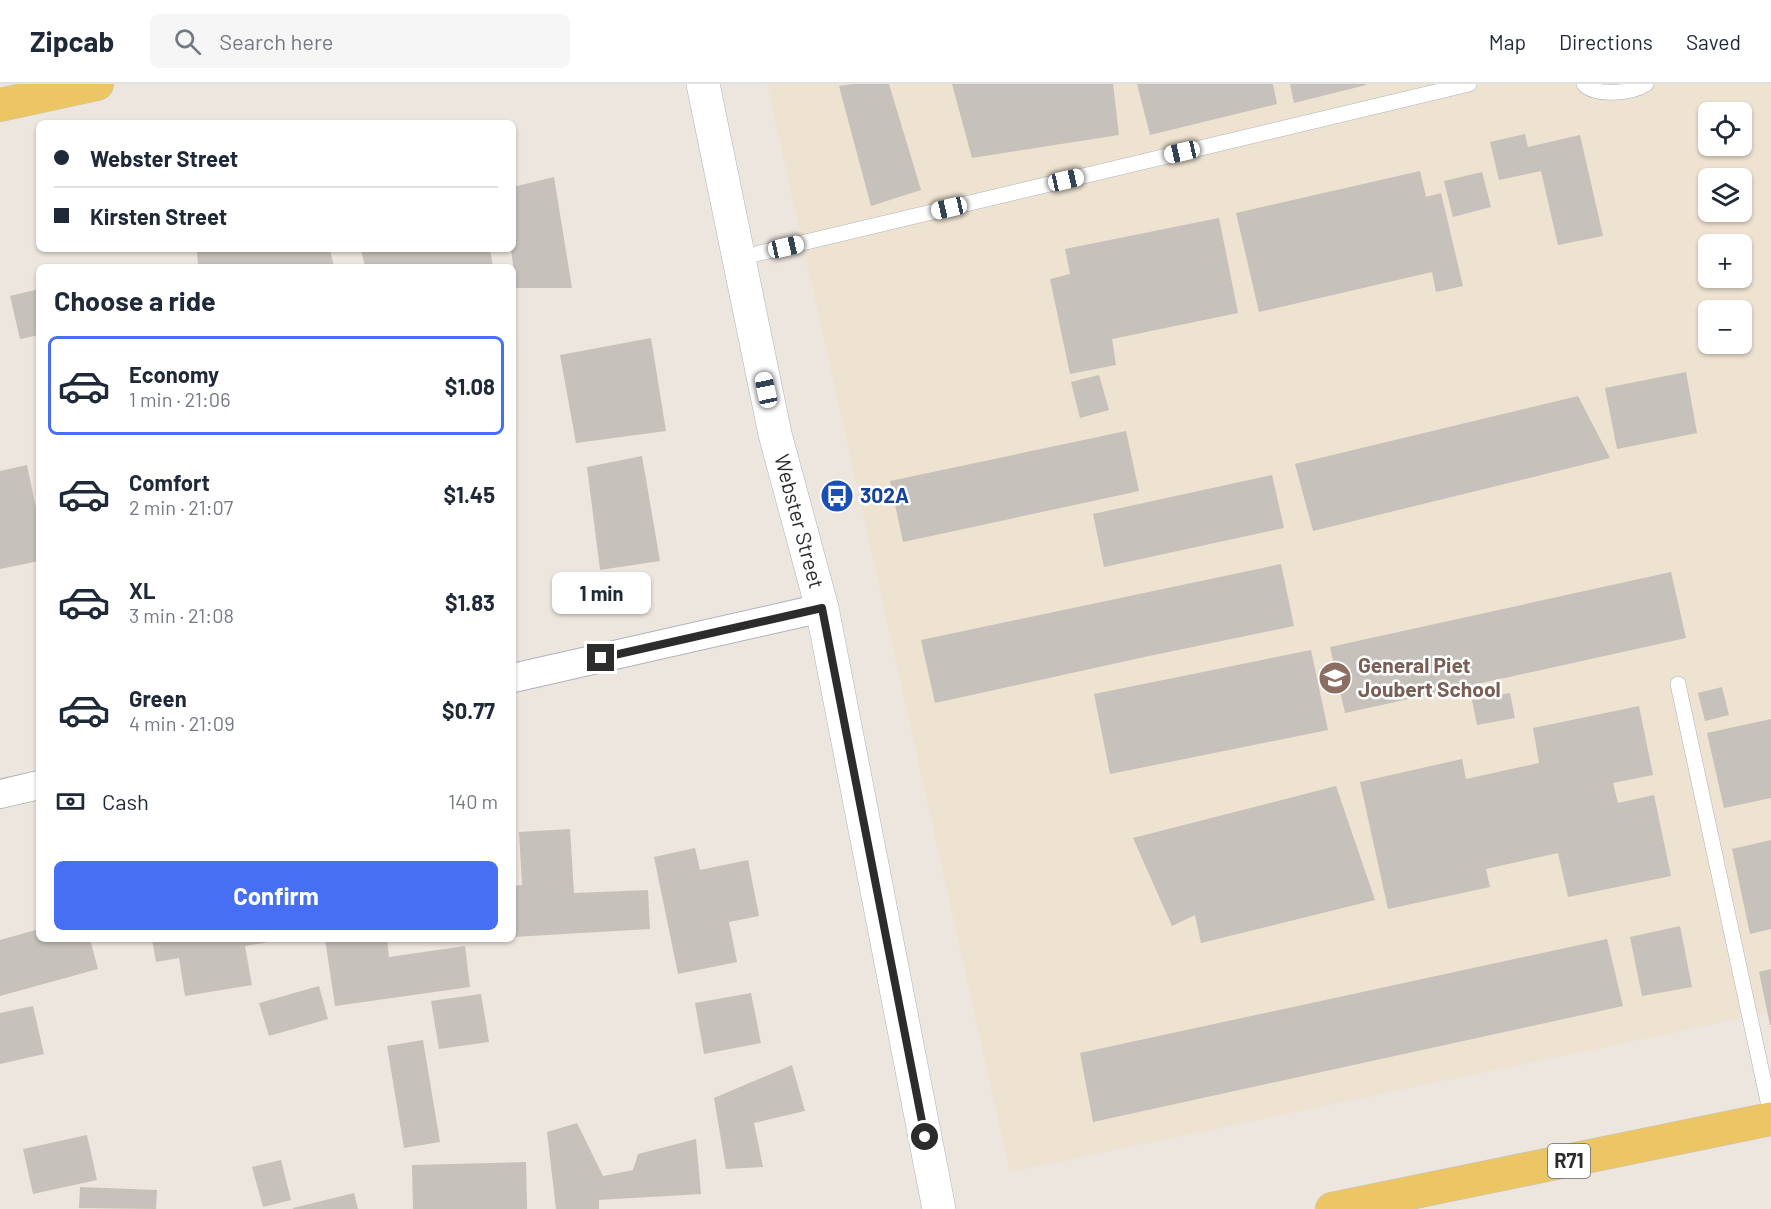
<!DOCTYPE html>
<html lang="en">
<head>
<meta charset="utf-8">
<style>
  :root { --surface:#fff; --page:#f6f6f7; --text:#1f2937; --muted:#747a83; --line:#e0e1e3; --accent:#466ff4 }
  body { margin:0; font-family:Barlow,sans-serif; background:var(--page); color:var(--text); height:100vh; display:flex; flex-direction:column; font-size:22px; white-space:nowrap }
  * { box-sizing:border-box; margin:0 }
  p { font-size:20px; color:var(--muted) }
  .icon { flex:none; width:33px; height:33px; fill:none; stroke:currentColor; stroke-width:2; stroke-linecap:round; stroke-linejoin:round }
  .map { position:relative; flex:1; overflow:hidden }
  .drawer { position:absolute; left:36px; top:180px; width:480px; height:678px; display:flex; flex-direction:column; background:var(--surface); border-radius:9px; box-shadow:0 2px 4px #0004 }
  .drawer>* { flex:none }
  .top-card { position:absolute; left:36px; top:36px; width:480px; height:132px; border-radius:9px; box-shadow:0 2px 4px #0004; display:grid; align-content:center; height:132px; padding:0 18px; background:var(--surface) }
  .fabs { position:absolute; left:1698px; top:18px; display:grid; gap:12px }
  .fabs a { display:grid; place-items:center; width:54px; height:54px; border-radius:9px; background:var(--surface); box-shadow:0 2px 4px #0004; font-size:30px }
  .end { position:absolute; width:27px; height:27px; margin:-14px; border:8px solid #2c2c2c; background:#fff; box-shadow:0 0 0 3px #fff }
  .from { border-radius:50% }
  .bubble { position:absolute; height:42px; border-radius:9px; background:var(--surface); box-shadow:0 2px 4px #0004; font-size:20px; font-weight:700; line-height:42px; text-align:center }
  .car { position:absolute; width:18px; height:36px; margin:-18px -9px; border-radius:8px; box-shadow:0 0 4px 2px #0007; background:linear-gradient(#fff 24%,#345 0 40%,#fff 0 76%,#345 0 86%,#fff 0) }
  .top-card b { display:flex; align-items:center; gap:21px; height:57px; font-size:22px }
  .top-card b+b { border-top:2px solid var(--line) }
  .top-card i { width:15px; height:15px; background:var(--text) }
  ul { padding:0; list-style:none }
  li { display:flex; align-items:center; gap:18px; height:99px; margin:0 12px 9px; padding:0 6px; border:3px solid transparent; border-radius:9px }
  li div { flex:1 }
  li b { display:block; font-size:22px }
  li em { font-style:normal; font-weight:700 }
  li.active { border-color:var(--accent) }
  li>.icon { width:54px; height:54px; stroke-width:1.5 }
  h2 { padding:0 18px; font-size:27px; line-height:72px }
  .pay { display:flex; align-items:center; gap:15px; height:66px; padding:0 18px; font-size:22px }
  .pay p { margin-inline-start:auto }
  .cta { display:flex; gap:12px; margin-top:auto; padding:12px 18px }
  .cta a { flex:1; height:69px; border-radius:9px; background:var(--accent); color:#fff; font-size:24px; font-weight:700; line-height:69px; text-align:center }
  header { display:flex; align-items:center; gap:36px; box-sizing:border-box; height:84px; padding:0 30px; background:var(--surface); border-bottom:2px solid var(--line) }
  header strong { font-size:28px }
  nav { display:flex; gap:33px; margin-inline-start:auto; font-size:21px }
  .search { width:420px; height:54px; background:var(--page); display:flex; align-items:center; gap:15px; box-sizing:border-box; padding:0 21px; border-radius:9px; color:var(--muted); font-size:22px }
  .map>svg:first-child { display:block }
</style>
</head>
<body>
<header>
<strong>Zipcab</strong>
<div class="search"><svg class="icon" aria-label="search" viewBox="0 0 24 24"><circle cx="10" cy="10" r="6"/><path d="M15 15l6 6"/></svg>Search here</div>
<nav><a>Map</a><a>Directions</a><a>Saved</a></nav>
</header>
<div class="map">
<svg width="1771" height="1125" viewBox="0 0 1771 1125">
  <rect width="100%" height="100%" fill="#ede6df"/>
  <!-- education -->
  <path fill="#eee2d0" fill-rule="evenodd" d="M767 0H1771V928L1010 1088ZM1708 28H1742V62H1708ZM1708 94H1742V128H1708ZM1708 160H1742V194H1708ZM1708 226H1742V260H1708Z"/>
  <!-- building -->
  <g fill="#c6c1ba">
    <path d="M853 0H889L921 106 871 122 839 2Z"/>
    <path d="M952 0H1113L1119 51 972 74Z"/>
    <path d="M1137 0H1273L1277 20 1150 51Z"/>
    <path d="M1290 0H1366V1L1294 19Z"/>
    <path d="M1525 50 1528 63 1580 51 1603 152 1558 161 1541 87 1499 96 1490 58Z"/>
    <path d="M1420 87 1426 113 1441 109 1463 202 1436 208 1432 188 1259 228 1236 129Z"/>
    <path d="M1482 88 1491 123 1453 133 1444 97Z"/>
    <path d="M554 93 572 204H516L511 165H513V103Z"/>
    <path d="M1219 134 1238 229 1112 255 1116 281 1070 290 1050 195 1070 190 1065 165Z"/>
    <path d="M197 165H330L334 183H198Z"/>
    <path d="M361 165H490L493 183H365Z"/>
    <path d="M39 205V251L20 255 10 212Z"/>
    <path d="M651 254 666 347 576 359 560 271Z"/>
    <path d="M1686 288 1697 349 1617 365 1605 304Z"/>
    <path d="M1099 291 1109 326 1080 334 1071 298Z"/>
    <path d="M1578 312 1610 374 1313 447 1295 380Z"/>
    <path d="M1126 347 1139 407 903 458 890 397Z"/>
    <path d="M642 372 660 477 600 486 587 383Z"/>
    <path d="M27 381 39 438V477L0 485V387Z"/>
    <path d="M1272 391 1284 444 1104 483 1093 430Z"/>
    <path d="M1281 480 1294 542 1149 572 935 619 921 556Z"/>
    <path d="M1671 488 1686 554 1345 629 1330 563Z"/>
    <path d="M1311 566 1328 646 1110 690 1094 610Z"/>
    <path d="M1722 603 1729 631 1705 637 1698 609Z"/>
    <path d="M1510 609 1515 634 1477 641 1472 616Z"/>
    <path d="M1639 622 1653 691 1613 699 1618 719 1654 711 1671 792 1568 813 1558 769 1486 785 1490 803 1388 825 1360 698 1462 675 1466 695 1539 679 1533 644Z"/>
    <path d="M1771 635V714L1724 724 1707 649Z"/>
    <path d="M1336 702 1375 816 1201 859 1195 831 1172 842 1133 754Z"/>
    <path d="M570 745 574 809 648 806 650 845 513 853V802L522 801 519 748Z"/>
    <path d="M1771 756V845L1750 850 1732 765Z"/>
    <path d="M695 764 700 786 748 776 759 832 729 838 737 878 678 890 654 773Z"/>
    <path d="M1680 842 1692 903 1642 912 1630 853Z"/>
    <path d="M39 845V855H90L98 885 0 912V856Z"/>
    <path d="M152 855H280V856L245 862 252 901 185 912 179 874 156 878Z"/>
    <path d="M325 855H387L389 873 465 862 470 903 335 922Z"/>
    <path d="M1607 855 1623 922 1093 1038 1080 969Z"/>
    <path d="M1771 885V941H1770L1759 888Z"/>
    <path d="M319 902 328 935 269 952 259 919Z"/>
    <path d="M751 909 761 959 704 970 695 919Z"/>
    <path d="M481 910 489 958 439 965 431 917Z"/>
    <path d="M33 922 44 970 0 980V929Z"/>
    <path d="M423 956 440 1058 404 1064 387 962Z"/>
    <path d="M792 981 805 1027 754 1039 763 1083 726 1085 714 1014Z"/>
    <path d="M577 1039 603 1092 633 1086 638 1070 696 1055 701 1110 599 1116V1125H556L547 1048Z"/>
    <path d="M87 1051 97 1096 33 1110 23 1065Z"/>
    <path d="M281 1076 291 1116 263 1123 252 1083Z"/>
    <path d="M526 1078 527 1125H413L412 1081Z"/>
    <path d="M80 1103 157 1106 156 1125 79 1124Z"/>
    <path d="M354 1109 358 1125H293V1124Z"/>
  </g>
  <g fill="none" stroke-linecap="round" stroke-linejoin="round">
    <defs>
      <g id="lane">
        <path d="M1584 0C1596 13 1632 9 1646 0"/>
        <path d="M739 174 1469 0"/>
        <path d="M1678 600 1771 1031"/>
      </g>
      <g id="street">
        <path d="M513 594 822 524"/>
        <path d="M0 710 39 701"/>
      </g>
      <g id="secondary">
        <path id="s1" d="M703 0 775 350 822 524 939 1125"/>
      </g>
      <g id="primary">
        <path d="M0 21 97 0"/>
        <path d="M1332 1125 1771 1035"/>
      </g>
    </defs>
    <!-- lane casing -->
    <use href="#lane" stroke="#afb2bc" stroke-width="16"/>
    <!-- street casing -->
    <use href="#street" stroke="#afb2bc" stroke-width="30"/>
    <!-- secondary casing -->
    <use href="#secondary" stroke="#afb2bc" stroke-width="34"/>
    <!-- primary casing -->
    <use href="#primary" stroke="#c4c4c4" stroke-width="34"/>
    <!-- lane -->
    <use href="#lane" stroke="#fff" stroke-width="15"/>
    <!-- street -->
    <use href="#street" stroke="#fff" stroke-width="28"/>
    <!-- secondary -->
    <use href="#secondary" stroke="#fff" stroke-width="33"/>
    <!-- primary -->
    <use href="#primary" stroke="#ecc665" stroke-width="33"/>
  </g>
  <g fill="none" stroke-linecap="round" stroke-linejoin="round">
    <!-- route -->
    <path stroke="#2c2c2c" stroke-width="8" d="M601 574 822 524 925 1053"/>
  </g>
  <!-- icons -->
  <defs>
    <symbol id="bus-disc" viewBox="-11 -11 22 22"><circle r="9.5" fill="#1a4fb4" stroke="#fff"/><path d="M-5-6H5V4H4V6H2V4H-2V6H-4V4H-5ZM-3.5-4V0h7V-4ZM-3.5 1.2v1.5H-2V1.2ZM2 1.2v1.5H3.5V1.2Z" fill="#fff"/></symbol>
    <symbol id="school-disc" viewBox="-11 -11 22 22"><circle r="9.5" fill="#8d6e63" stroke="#fff"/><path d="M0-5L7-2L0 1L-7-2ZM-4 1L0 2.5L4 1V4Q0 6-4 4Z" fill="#fff"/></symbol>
  </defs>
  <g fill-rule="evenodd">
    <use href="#bus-disc" x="818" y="393" width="38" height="38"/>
    <use href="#school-disc" x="1316" y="575" width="38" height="38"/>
  </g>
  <g text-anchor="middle" stroke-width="5" stroke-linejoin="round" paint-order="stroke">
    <!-- shield labels -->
    <rect fill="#fff" stroke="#6b6b6b" stroke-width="1.5" x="1548" y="1060" width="42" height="34" rx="4.5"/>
    <g font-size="20" font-weight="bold" fill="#2c2c2c">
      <text x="1569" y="1084">R71</text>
    </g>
    <!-- transit labels -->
    <g font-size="21" font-weight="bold" fill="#164399" stroke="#fff" text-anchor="start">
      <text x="860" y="419">302A</text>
    </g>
    <!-- street labels -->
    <g font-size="21" fill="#2c2c2c" stroke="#fff">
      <text dy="7" stroke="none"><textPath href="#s1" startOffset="448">Webster Street</textPath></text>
    </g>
    <!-- education labels -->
    <g font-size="21" font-weight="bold" fill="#785e54" stroke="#fff" text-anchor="start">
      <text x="1358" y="589">General Piet<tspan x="1358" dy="24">Joubert School</tspan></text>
    </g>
  </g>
</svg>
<div class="fabs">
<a><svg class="icon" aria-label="locate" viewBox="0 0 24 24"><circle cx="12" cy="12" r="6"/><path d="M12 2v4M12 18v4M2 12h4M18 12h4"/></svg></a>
<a><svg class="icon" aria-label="layers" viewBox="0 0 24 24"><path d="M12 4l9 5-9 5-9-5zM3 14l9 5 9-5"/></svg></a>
<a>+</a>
<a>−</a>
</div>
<i class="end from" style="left:925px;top:1053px"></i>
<i class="end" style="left:601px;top:574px"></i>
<div class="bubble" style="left:552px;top:488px;width:99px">1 min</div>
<i class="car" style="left:1182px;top:68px;rotate:257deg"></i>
<i class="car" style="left:1066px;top:96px;rotate:77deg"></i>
<i class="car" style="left:949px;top:124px;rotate:257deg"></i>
<i class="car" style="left:786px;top:163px;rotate:77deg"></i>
<i class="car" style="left:766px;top:306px;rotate:348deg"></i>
<div class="top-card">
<b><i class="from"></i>Webster Street</b>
<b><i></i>Kirsten Street</b>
</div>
<section class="drawer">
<h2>Choose a ride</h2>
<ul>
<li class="active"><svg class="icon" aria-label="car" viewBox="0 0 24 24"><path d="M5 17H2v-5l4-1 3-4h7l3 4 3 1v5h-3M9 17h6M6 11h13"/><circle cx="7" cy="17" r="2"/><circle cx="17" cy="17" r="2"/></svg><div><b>Economy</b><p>1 min · 21:06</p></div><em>$1.08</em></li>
<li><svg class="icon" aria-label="car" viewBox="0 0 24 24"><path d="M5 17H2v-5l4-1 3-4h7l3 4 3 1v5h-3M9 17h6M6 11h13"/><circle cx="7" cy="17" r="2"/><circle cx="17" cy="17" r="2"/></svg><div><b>Comfort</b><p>2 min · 21:07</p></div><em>$1.45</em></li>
<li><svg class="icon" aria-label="car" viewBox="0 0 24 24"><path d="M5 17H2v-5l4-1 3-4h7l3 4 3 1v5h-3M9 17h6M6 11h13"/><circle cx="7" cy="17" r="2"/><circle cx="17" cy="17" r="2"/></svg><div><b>XL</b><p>3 min · 21:08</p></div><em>$1.83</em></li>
<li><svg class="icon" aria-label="car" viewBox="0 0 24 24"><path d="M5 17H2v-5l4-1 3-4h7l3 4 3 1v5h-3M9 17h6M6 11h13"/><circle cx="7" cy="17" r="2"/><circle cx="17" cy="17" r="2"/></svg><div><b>Green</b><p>4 min · 21:09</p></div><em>$0.77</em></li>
</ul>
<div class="pay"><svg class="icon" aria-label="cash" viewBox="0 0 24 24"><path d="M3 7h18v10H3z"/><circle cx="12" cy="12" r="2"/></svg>Cash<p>140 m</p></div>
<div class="cta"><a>Confirm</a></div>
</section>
</div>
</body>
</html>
